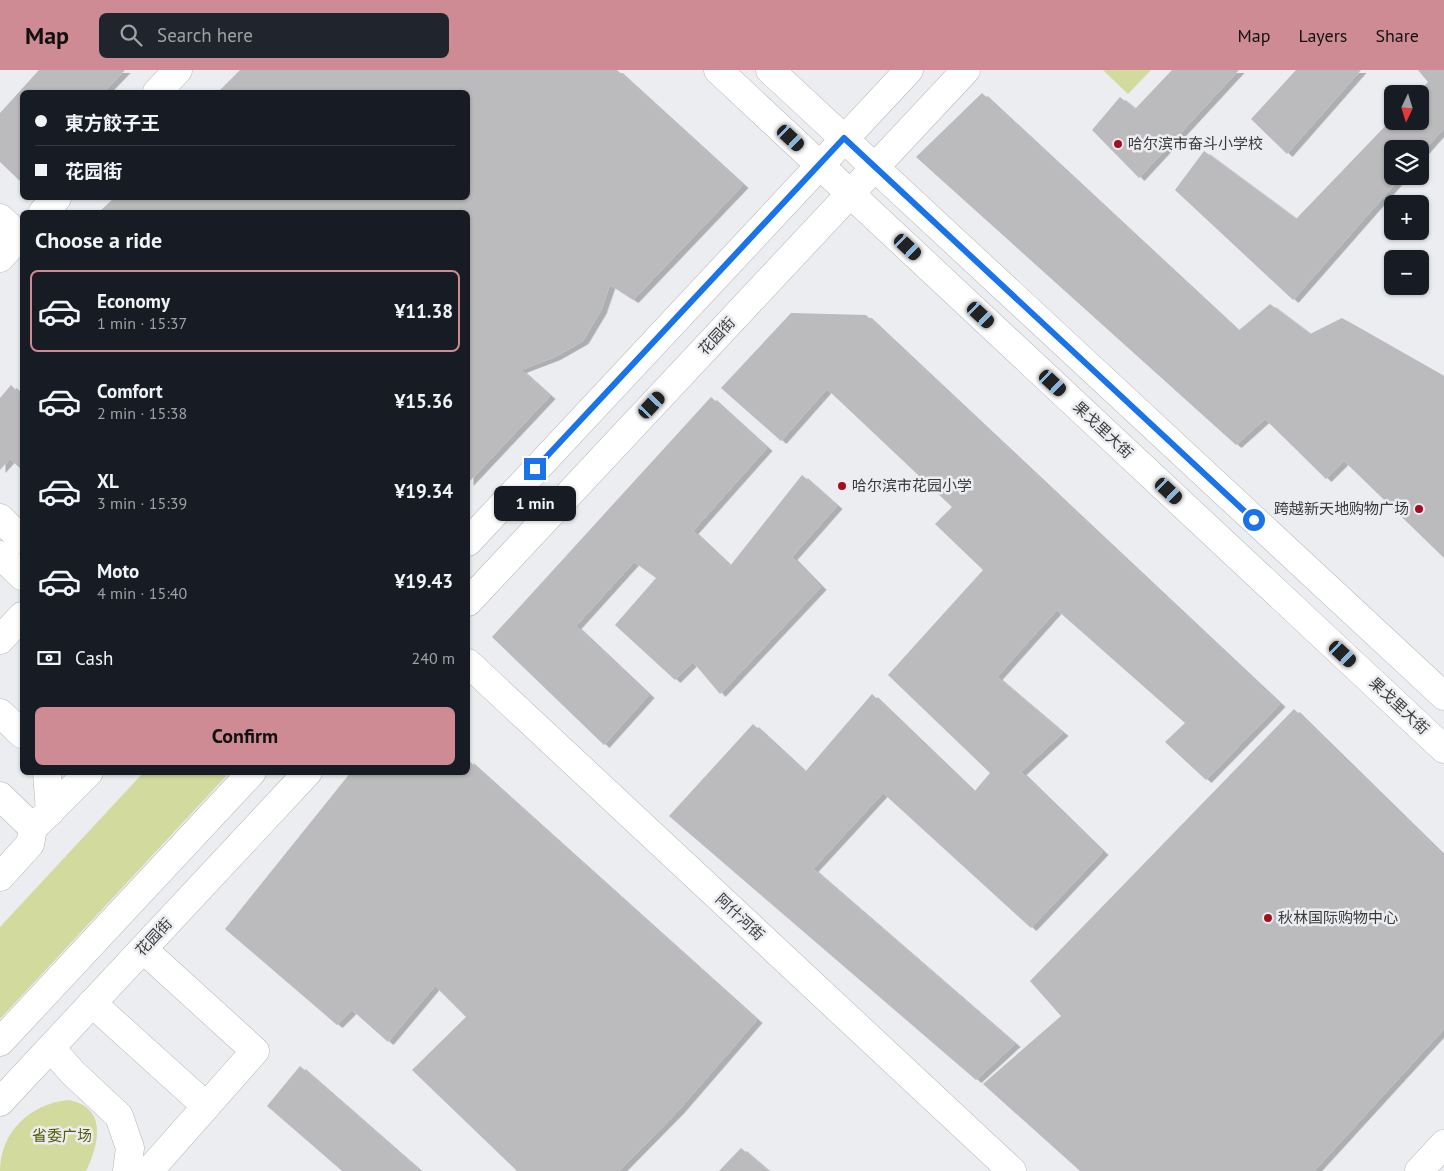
<!DOCTYPE html>
<html lang="en">
<head>
<meta charset="utf-8">
<style>
  :root { --surface:#171b24; --page:#20242c; --text:#f1f3f6; --muted:#9ea1a6; --line:#363941; --accent:#cf8b94 }
  body { margin:0; font-family:"PT Sans","Noto Sans SC",sans-serif; background:var(--page); color:var(--text); height:100vh; display:flex; flex-direction:column; font-size:19px; white-space:nowrap }
  * { box-sizing:border-box; margin:0 }
  p { font-size:16px; color:var(--muted) }
  .icon { flex:none; width:28px; height:28px; fill:none; stroke:currentColor; stroke-width:2; stroke-linecap:round; stroke-linejoin:round }
  .map { position:relative; flex:1; overflow:hidden }
  .sheet { position:absolute; left:20px; top:140px; width:450px; height:565px; display:flex; flex-direction:column; background:var(--surface); border-radius:8px; box-shadow:0 1px 4px #0004 }
  .sheet>* { flex:none }
  .hud { position:absolute; left:20px; top:20px; width:450px; height:110px; border-radius:8px; box-shadow:0 1px 4px #0004; display:grid; align-content:center; height:110px; padding:0 15px; background:var(--surface) }
  .needle { width:32px; rotate:184deg }
  .controls { position:absolute; left:1384px; top:15px; display:grid; gap:10px }
  .controls a { display:grid; place-items:center; width:45px; height:45px; border-radius:8px; background:var(--surface); box-shadow:0 1px 4px #0004; font-size:25px }
  .end { position:absolute; width:22px; height:22px; margin:-11px; border:6px solid #1a73e8; background:#fff; box-shadow:0 0 0 2px #fff }
  .from { border-radius:50% }
  .bubble { position:absolute; height:35px; border-radius:8px; background:var(--surface); box-shadow:0 1px 4px #0004; font-size:16px; font-weight:700; line-height:35px; text-align:center }
  .car { position:absolute; width:15px; height:30px; margin:-15px -8px; border-radius:6px; box-shadow:0 0 4px 1px #0007; background:linear-gradient(#222 24%,#8ab4d8 0 40%,#222 0 76%,#8ab4d8 0 86%,#222 0) }
  .hud b { display:flex; align-items:center; gap:18px; height:48px; font-size:19px }
  .hud b+b { border-top:1px solid var(--line) }
  .hud i { width:12px; height:12px; background:var(--text) }
  ul { padding:0; list-style:none }
  li { display:flex; align-items:center; gap:15px; height:82px; margin:0 10px 8px; padding:0 5px; border:2px solid transparent; border-radius:8px }
  li div { flex:1 }
  li b { display:block; font-size:19px }
  li em { font-style:normal; font-weight:700 }
  li.selected { border-color:var(--accent) }
  li>.icon { width:45px; height:45px; stroke-width:1.5 }
  h2 { padding:0 15px; font-size:22px; line-height:60px }
  .pay { display:flex; align-items:center; gap:12px; height:55px; padding:0 15px; font-size:19px }
  .pay p { margin-inline-start:auto }
  .primary-button { display:flex; gap:10px; margin-top:auto; padding:10px 15px }
  .primary-button a { flex:1; height:58px; border-radius:8px; background:var(--accent); color:#111; font-size:20px; font-weight:700; line-height:58px; text-align:center }
  header { display:flex; align-items:center; gap:30px; box-sizing:border-box; height:70px; padding:0 25px; background:var(--accent); color:#111 }
  header strong { font-size:24px }
  nav { display:flex; gap:28px; margin-inline-start:auto; font-size:18px }
  .search { width:350px; height:45px; background:var(--page); display:flex; align-items:center; gap:12px; box-sizing:border-box; padding:0 18px; border-radius:8px; color:var(--muted); font-size:19px }
  .map>svg:first-child { display:block }
</style>
</head>
<body>
<header>
<strong>Map</strong>
<div class="search"><svg class="icon" aria-label="search" viewBox="0 0 24 24"><circle cx="10" cy="10" r="6"/><path d="M15 15l6 6"/></svg>Search here</div>
<nav><a>Map</a><a>Layers</a><a>Share</a></nav>
</header>
<div class="map">
<svg width="1444" height="1101" viewBox="0 0 1444 1101">
  <defs>
    <filter id="shadow"><feDropShadow dx="5.5" dy="3" stdDeviation="0" flood-color="#0004"/></filter>
  </defs>
  <rect width="100%" height="100%" fill="#ecedf0"/>
  <!-- green -->
  <g fill="#d2da9e">
    <path d="M1103 0H1151L1128 24Z"/>
    <path d="M143 703H229L0 949V857Z"/>
    <path d="M68 1030C108 1037 99 1074 86 1101H0C0 1062 30 1034 68 1030Z"/>
  </g>
  <!-- building -->
  <g fill="#bbbabd" filter="url(#shadow)">
    <path d="M39 0H125L104 22H22L21 112 0 92V43Z"/>
    <path d="M240 0H617L743 115 633 230 610 215 601 241 583 271 555 287 521 300 550 326 468 413V142H99L114 128H468V22H218Z"/>
    <path d="M1172 0H1239L1139 108 1092 60 1120 27 1135 39Z"/>
    <path d="M1296 0H1361L1287 84 1251 49Z"/>
    <path d="M1418 0H1444V58L1420 85V79H1392V106H1402L1293 230 1175 120 1204 81 1296 149 1392 49V51H1420V24H1416L1428 12Z"/>
    <path d="M982 23 1238 261 1270 234 1310 264 1342 248 1444 306V488L1344 391 1326 409 1265 349 1236 375 916 87Z"/>
    <path d="M791 243 866 245 1280 634 1206 710 1165 672 1185 653 1057 540 997 607 1063 663 1021 702 1103 782 1031 858 883 723 813 799 1015 974 976 1010 669 746 753 654 805 702 872 624 974 722 990 703 888 605 983 500 935 454 952 437 827 319 781 371 721 318Z"/>
    <path d="M11 315 22 326V400L10 389 0 400V328Z"/>
    <path d="M711 327 767 378 693 461 730 496 802 405 837 436 792 487 821 517 720 624 693 592 675 610 615 555 656 508 634 492 576 556 649 625 604 675 492 567Z"/>
    <path d="M1294 639 1444 786V959L1314 1101H1080L983 1014 1061 946 1030 911Z"/>
    <path d="M468 690 757 950 679 1040 619 1101H517L412 1000 466 947 435 916 388 972 352 940 337 955 225 859 351 702H468Z"/>
    <path d="M300 996 420 1101H342L267 1036Z"/>
    <path d="M741 1078 768 1101H719Z"/>
  </g>
  <g fill="none" stroke-linecap="round" stroke-linejoin="round">
    <defs>
      <g id="minor">
        <path d="M157 22 178 0"/>
        <path d="M43 142 57 128"/>
        <path d="M0 148 22 169"/>
        <path d="M0 188 22 164"/>
        <path d="M0 448 22 470"/>
        <path d="M0 485 22 506"/>
        <path d="M0 570 22 546"/>
        <path d="M468 593 1012 1101"/>
        <path d="M0 643 22 664"/>
        <path d="M47 702 50 742"/>
        <path d="M0 726 33 758"/>
        <path d="M0 807 30 774 33 758 89 702"/>
        <path d="M143 879 255 981 149 1101"/>
        <path d="M92 933 206 1036"/>
        <path d="M51 978 72 1002 119 1046 130 1078 127 1101"/>
      </g>
      <g id="major">
        <path d="M718 0 1444 679"/>
        <path d="M770 0 1444 626"/>
        <path d="M468 472 909 0"/>
        <path d="M468 532 966 0"/>
        <path d="M0 972 252 702"/>
        <path d="M0 1032 308 702"/>
        <path d="M1419 1101 1444 1074"/>
      </g>
    </defs>
    <!-- minor casing -->
    <use href="#minor" stroke="#b5b5b8" stroke-width="29"/>
    <!-- major casing -->
    <use href="#major" stroke="#b5b5b8" stroke-width="29"/>
    <!-- minor -->
    <use href="#minor" stroke="#fff" stroke-width="28"/>
    <!-- major -->
    <use href="#major" stroke="#fff" stroke-width="28"/>
  </g>
  <g fill="none" stroke-linecap="round" stroke-linejoin="round">
    <!-- route -->
    <path stroke="#1a73e8" stroke-width="6" d="M535 399 844 68 1254 450"/>
  </g>
  <!-- markers -->
  <g fill="#a50c1d" stroke="#ecedf0" stroke-width="2">
    <circle cx="1118" cy="74" r="5"/>
    <circle cx="842" cy="416" r="5"/>
    <circle cx="1419" cy="439" r="5"/>
    <circle cx="1268" cy="848" r="5"/>
  </g>
  <g text-anchor="middle" stroke-width="5" stroke-linejoin="round" paint-order="stroke">
    <!-- poi labels -->
    <g font-size="15" fill="#3a3a3b" stroke="#ecedf0" text-anchor="start">
      <text x="1128" y="79">哈尔滨市奋斗小学校</text>
      <text x="852" y="421">哈尔滨市花园小学</text>
      <text x="1409" y="444" text-anchor="end">跨越新天地购物广场</text>
      <text x="1278" y="853">秋林国际购物中心</text>
    </g>
    <!-- street labels -->
    <g font-size="15" fill="#3a3a3b" stroke="#ecedf0">
      <text transform="translate(717 266) rotate(-47)" y="5">花园街</text>
      <text transform="translate(1103 360) rotate(43)" y="5">果戈里大街</text>
      <text transform="translate(1399 636) rotate(43)" y="5">果戈里大街</text>
      <text transform="translate(740 847) rotate(43)" y="5">阿什河街</text>
      <text transform="translate(154 867) rotate(-47)" y="5">花园街</text>
    </g>
    <!-- park labels -->
    <g font-size="15" fill="#575c09" stroke="#ecedf0">
      <text x="62" y="1071">省委广场</text>
    </g>
  </g>
</svg>
<div class="controls">
<a><svg class="needle" viewBox="-14 -14 28 28"><path d="M0-13l5 13h-10z" fill="#e53935"/><path d="M0 13l5-13h-10z" fill="#9ea1a6"/></svg></a>
<a><svg class="icon" aria-label="layers" viewBox="0 0 24 24"><path d="M12 4l9 5-9 5-9-5zM3 14l9 5 9-5"/></svg></a>
<a>+</a>
<a>−</a>
</div>
<i class="end from" style="left:1254px;top:450px"></i>
<i class="end" style="left:535px;top:399px"></i>
<div class="bubble" style="left:494px;top:416px;width:82px">1 min</div>
<i class="car" style="left:791px;top:68px;rotate:133deg"></i>
<i class="car" style="left:908px;top:177px;rotate:133deg"></i>
<i class="car" style="left:981px;top:245px;rotate:133deg"></i>
<i class="car" style="left:1053px;top:313px;rotate:133deg"></i>
<i class="car" style="left:652px;top:335px;rotate:43deg"></i>
<i class="car" style="left:1169px;top:421px;rotate:133deg"></i>
<i class="car" style="left:1343px;top:584px;rotate:133deg"></i>
<div class="hud">
<b><i class="from"></i>東方餃子王</b>
<b><i></i>花园街</b>
</div>
<section class="sheet">
<h2>Choose a ride</h2>
<ul>
<li class="selected"><svg class="icon" aria-label="car" viewBox="0 0 24 24"><path d="M5 17H2v-5l4-1 3-4h7l3 4 3 1v5h-3M9 17h6M6 11h13"/><circle cx="7" cy="17" r="2"/><circle cx="17" cy="17" r="2"/></svg><div><b>Economy</b><p>1 min · 15:37</p></div><em>¥11.38</em></li>
<li><svg class="icon" aria-label="car" viewBox="0 0 24 24"><path d="M5 17H2v-5l4-1 3-4h7l3 4 3 1v5h-3M9 17h6M6 11h13"/><circle cx="7" cy="17" r="2"/><circle cx="17" cy="17" r="2"/></svg><div><b>Comfort</b><p>2 min · 15:38</p></div><em>¥15.36</em></li>
<li><svg class="icon" aria-label="car" viewBox="0 0 24 24"><path d="M5 17H2v-5l4-1 3-4h7l3 4 3 1v5h-3M9 17h6M6 11h13"/><circle cx="7" cy="17" r="2"/><circle cx="17" cy="17" r="2"/></svg><div><b>XL</b><p>3 min · 15:39</p></div><em>¥19.34</em></li>
<li><svg class="icon" aria-label="car" viewBox="0 0 24 24"><path d="M5 17H2v-5l4-1 3-4h7l3 4 3 1v5h-3M9 17h6M6 11h13"/><circle cx="7" cy="17" r="2"/><circle cx="17" cy="17" r="2"/></svg><div><b>Moto</b><p>4 min · 15:40</p></div><em>¥19.43</em></li>
</ul>
<div class="pay"><svg class="icon" aria-label="cash" viewBox="0 0 24 24"><path d="M3 7h18v10H3z"/><circle cx="12" cy="12" r="2"/></svg>Cash<p>240 m</p></div>
<div class="primary-button"><a>Confirm</a></div>
</section>
</div>
</body>
</html>
